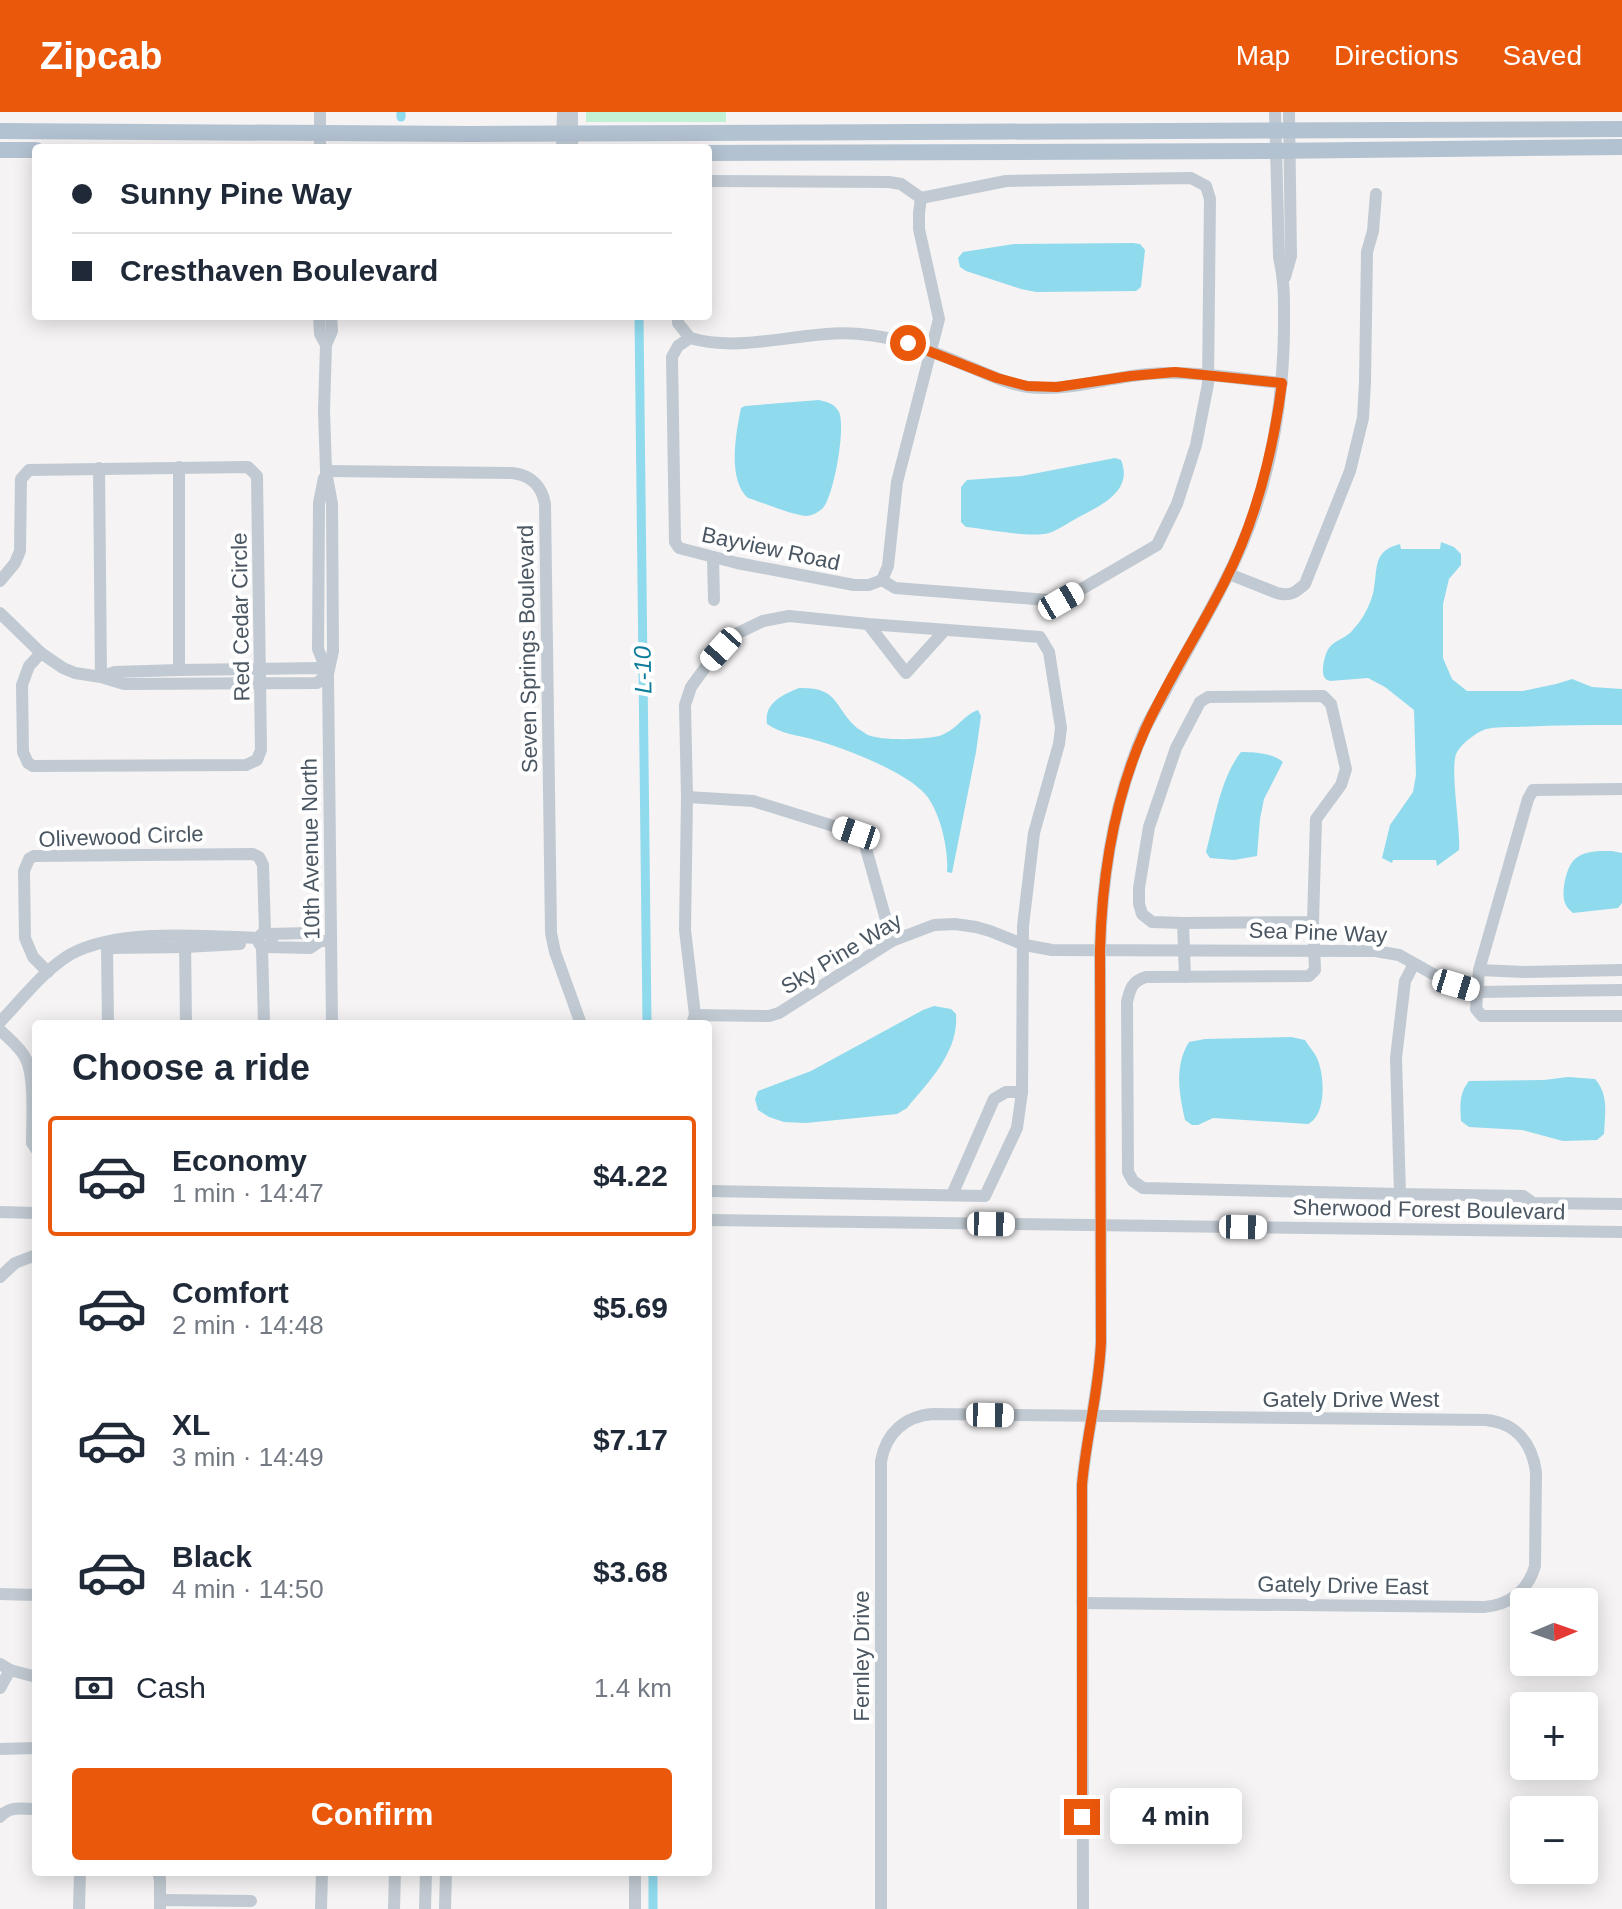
<!DOCTYPE html>
<html lang="en">
<head>
<meta charset="utf-8">
<style>
  :root { --surface:#fff; --page:#f6f6f7; --text:#1f2937; --muted:#747a83; --line:#e0e1e3; --accent:#ea580c }
  body { margin:0; font-family:Arial,sans-serif; background:var(--page); color:var(--text); height:100vh; display:flex; flex-direction:column; font-size:30px; white-space:nowrap }
  * { box-sizing:border-box; margin:0 }
  p { font-size:26px; color:var(--muted) }
  .icon { flex:none; width:44px; height:44px; fill:none; stroke:currentColor; stroke-width:2; stroke-linecap:round; stroke-linejoin:round }
  .map { position:relative; flex:1; overflow:hidden }
  .drawer { position:absolute; left:32px; top:908px; width:680px; height:856px; display:flex; flex-direction:column; background:var(--surface); border-radius:8px; box-shadow:0 4px 20px #0003 }
  .drawer>* { flex:none }
  .hud { position:absolute; left:32px; top:32px; width:680px; height:176px; border-radius:8px; box-shadow:0 4px 20px #0003; display:grid; align-content:center; height:176px; padding:0 40px; background:var(--surface) }
  .needle { width:52px; rotate:88deg }
  .buttons { position:absolute; left:1510px; top:1476px; display:grid; gap:16px }
  .buttons a { display:grid; place-items:center; width:88px; height:88px; border-radius:8px; background:var(--surface); box-shadow:0 4px 20px #0003; font-size:40px }
  .end { position:absolute; width:36px; height:36px; margin:-18px; border:10px solid #ea580c; background:#fff; box-shadow:0 0 0 4px #fff }
  .from { border-radius:50% }
  .bubble { position:absolute; height:56px; border-radius:8px; background:var(--surface); box-shadow:0 4px 20px #0003; font-size:26px; font-weight:600; line-height:56px; text-align:center }
  .car { position:absolute; width:24px; height:48px; margin:-24px -12px; border-radius:10px; box-shadow:0 0 6px 2px #0007; background:linear-gradient(#fff 24%,#345 0 40%,#fff 0 76%,#345 0 86%,#fff 0) }
  .hud b { display:flex; align-items:center; gap:28px; height:76px; font-size:30px }
  .hud b+b { border-top:2px solid var(--line) }
  .hud i { width:20px; height:20px; background:var(--text) }
  ul { padding:0; list-style:none }
  li { display:flex; align-items:center; gap:24px; height:120px; margin:0 16px 12px; padding:0 24px; border:4px solid transparent; border-radius:8px }
  li div { flex:1 }
  li b { display:block; font-size:30px }
  li em { font-style:normal; font-weight:600 }
  li.on { border-color:var(--accent) }
  li>.icon { width:72px; height:72px; stroke-width:1.5 }
  h2 { padding:0 40px; font-size:36px; line-height:96px }
  .pay { display:flex; align-items:center; gap:20px; height:88px; padding:0 40px; font-size:30px }
  .pay p { margin-inline-start:auto }
  .cta { display:flex; gap:16px; margin-top:auto; padding:16px 40px }
  .cta a { flex:1; height:92px; border-radius:8px; background:var(--accent); color:#fff; font-size:32px; font-weight:600; line-height:92px; text-align:center }
  header { display:flex; align-items:center; gap:48px; box-sizing:border-box; height:112px; padding:0 40px; background:var(--accent); color:#fff }
  header strong { font-size:38px }
  nav { display:flex; gap:44px; margin-inline-start:auto; font-size:28px }
  .map>svg:first-child { display:block }
</style>
</head>
<body>
<header>
<strong>Zipcab</strong>
<nav><a>Map</a><a>Directions</a><a>Saved</a></nav>
</header>
<div class="map">
<svg width="1622" height="1797" viewBox="0 0 1622 1797">
  <rect width="100%" height="100%" fill="#f5f3f3"/>
  <!-- green -->
  <rect fill="#c3f1d5" x="586" y="0" width="140" height="10"/>
  <!-- water -->
  <g fill="#90daee">
    <path d="M1133 131 1140 132 1145 138 1141 175 1136 179 1036 180 1021 177 966 159 960 155 958 146 963 140 1014 132Z"/>
    <path d="M819 288C827 290 834 291 839 300 846 315 834 383 823 396 819 400 813 403 807 404 795 404 761 390 748 386 727 367 736 321 741 296L745 294Z"/>
    <path d="M1115 346 1121 348C1134 380 1099 394 1077 406 1068 411 1058 418 1049 421 1029 426 987 417 966 415L961 410V375L967 368 1022 364Z"/>
    <path d="M1441 430 1454 435 1461 442V453L1449 467 1443 492V546L1452 567 1467 579H1523L1556 572 1572 567 1592 575 1622 577V613C1587 613 1552 613 1517 615 1507 615 1496 615 1486 617 1477 620 1462 631 1457 640 1449 654 1461 717 1459 738L1437 754 1436 748H1393L1392 751 1382 746 1390 713 1413 680 1416 663 1414 598 1385 575 1368 566 1330 569C1329 568 1326 568 1325 566 1320 561 1325 541 1329 536 1334 529 1343 527 1350 521 1355 516 1362 507 1365 501 1369 494 1373 484 1374 476 1378 454 1373 439 1400 432L1401 437H1440Z"/>
    <path d="M799 576C839 575 833 594 857 616 861 618 864 621 868 623 881 629 928 628 942 623 957 617 965 602 978 598L981 604 976 640 952 761 947 760C949 738 940 700 926 683 907 660 844 636 815 628 798 623 781 622 767 612 764 591 782 583 799 576Z"/>
    <path d="M1241 640C1255 640 1272 641 1283 650L1264 687 1260 707 1257 744 1234 748 1210 746 1206 740C1215 707 1220 667 1241 640Z"/>
    <path d="M1612 739 1622 741V791L1618 796 1573 801C1569 797 1567 796 1565 791 1561 780 1566 756 1574 748 1584 738 1599 739 1612 739Z"/>
    <path d="M934 894 951 897 956 902C959 940 929 969 907 996L897 1002 806 1011 784 1010 769 1005 758 998 755 987 758 979 811 959 923 898Z"/>
    <path d="M1291 925 1305 928C1308 933 1313 939 1316 944 1325 961 1327 1003 1308 1012L1213 1006 1198 1013H1192L1185 1008C1179 982 1174 954 1189 930L1205 927Z"/>
    <path d="M1568 965 1595 967C1609 983 1605 1001 1604 1022L1597 1028 1563 1029 1522 1018 1469 1015 1461 1009C1460 995 1459 981 1469 969L1544 968Z"/>
  </g>
  <g fill="none" stroke-linecap="round" stroke-linejoin="round">
    <!-- canal -->
    <g stroke="#90daee" stroke-width="9">
      <path d="M401 0V5"/>
      <path d="M639 204 647 912"/>
      <path d="M653 1760V1797"/>
    </g>
    <!-- minor -->
    <g stroke="#c1cad2" stroke-width="12">
      <path d="M320 36V0"/>
      <path d="M562 36 563 0"/>
      <path d="M572 36V0"/>
      <path d="M708 69 889 70 901 72 921 86 919 101V117L939 207 897 370 888 454 882 468"/>
      <path d="M1285 165 1291 144 1289 0"/>
      <path d="M319 204 320 222 326 233"/>
      <path d="M331 204 332 219 326 233 324 298 326 359 332 392 333 539 328 562 332 912"/>
      <path d="M678 204V211L690 226"/>
      <path d="M690 226C746 242 803 217 860 222 899 225 934 240 970 255 989 263 1008 272 1028 275 1067 280 1109 265 1149 262 1193 258 1238 267 1282 271"/>
      <path d="M690 226 678 234 672 245 675 430 679 436 737 451 854 473H869L882 468"/>
      <path d="M99 356 101 565"/>
      <path d="M326 359 512 361C531 363 542 374 545 392L551 821 555 840 581 912"/>
      <path d="M324 366 319 391 318 537 328 562"/>
      <path d="M713 445 714 488"/>
      <path d="M1229 462 1277 481C1290 485 1296 480 1305 472L1350 359 1363 306 1365 270 1367 140 1373 119 1376 82"/>
      <path d="M882 468 895 476 1061 489 1157 433 1177 392 1196 333 1208 272 1210 87 1206 74 1191 66 1006 69 921 86"/>
      <path d="M0 469 15 451 20 439 21 367 29 358 248 355 257 364 261 638 257 648 246 653 33 654 28 651 23 640 22 573 29 554 41 541"/>
      <path d="M0 501 41 541 63 556 75 561 101 565 124 572 317 571 328 562"/>
      <path d="M868 512 906 561 945 518"/>
      <path d="M179 558V355"/>
      <path d="M101 565 114 560 179 558 318 556 328 562"/>
      <path d="M1622 677 1533 678 1528 687 1479 858 1476 897 1482 904H1622"/>
      <path d="M687 685 753 689 856 721 865 733 892 829"/>
      <path d="M1313 810 1183 811 1152 810 1142 802 1139 792V776L1149 715 1176 636 1200 590 1208 585 1323 584 1331 592 1346 657 1341 673 1316 707 1313 810 1315 858 1309 864 1146 865C1132 869 1130 877 1127 890L1128 1060 1133 1069 1143 1076 1400 1082"/>
      <path d="M1183 811 1185 865"/>
      <path d="M269 822 309 821 320 829H328"/>
      <path d="M185 827 186 912"/>
      <path d="M269 834C273 830 273 825 269 822H262C256 826 257 833 265 835L310 836 320 829"/>
      <path d="M262 835 264 912"/>
      <path d="M107 836 108 912"/>
      <path d="M111 836 185 835 240 832"/>
      <path d="M1414 852 1405 869 1396 946 1400 1082 1523 1084 1533 1091 1622 1092"/>
      <path d="M1479 858 1525 860 1622 858"/>
      <path d="M48 860 33 845 25 826 24 759 29 747 34 744 253 742 259 745 263 753 265 821"/>
      <path d="M695 903 769 904 779 901 892 829 934 813 955 812 976 815 990 819 1025 833 1052 838 1375 839 1399 843 1442 867 1477 880 1622 878"/>
      <path d="M0 910C21 888 45 857 71 842 120 816 204 824 259 826"/>
      <path d="M692 912 695 903 685 818 687 685 685 593 691 575 707 553 736 522 763 509 789 504 868 512 1040 525 1049 540 1061 616 1059 632 1034 721 1023 814 1022 980 1017 1016 985 1084 708 1079"/>
      <path d="M0 918C9 927 21 936 26 947 35 965 32 1010 32 1031L36 1037"/>
      <path d="M952 1083 994 987 1006 980H1022"/>
      <path d="M0 1100 36 1101"/>
      <path d="M708 1108 1622 1120"/>
      <path d="M0 1165 15 1151 36 1143"/>
      <path d="M0 1482 36 1483"/>
      <path d="M0 1552 10 1558 36 1565"/>
      <path d="M0 1576 10 1558"/>
      <path d="M0 1637 36 1636"/>
      <path d="M0 1705C10 1693 22 1697 36 1697"/>
      <path d="M158 1760 160 1767V1797"/>
      <path d="M635 1760V1797"/>
      <path d="M160 1788 251 1789"/>
      <path d="M79 1797 80 1760"/>
      <path d="M321 1797 322 1760"/>
      <path d="M394 1797 395 1760"/>
      <path d="M425 1797 426 1760"/>
      <path d="M445 1797 446 1760"/>
      <path d="M881 1797V1349C886 1321 905 1304 933 1302L1486 1308C1516 1311 1532 1331 1536 1360L1535 1454C1528 1479 1509 1493 1484 1495L1082 1491"/>
      <path d="M1083 1797 1082 1373C1086 1325 1099 1279 1101 1230L1100 838C1102 763 1114 688 1144 619 1151 604 1160 590 1167 576 1186 540 1207 505 1225 469 1265 392 1283 305 1284 218 1284 191 1285 171 1279 145L1275 0"/>
    </g>
    <!-- major -->
    <g stroke="#b3c2d1" stroke-width="16">
      <path d="M0 19 471 22 1622 17"/>
      <path d="M0 38H36"/>
      <path d="M708 41 1262 39 1622 35"/>
    </g>
  </g>
  <g fill="none" stroke-linecap="round" stroke-linejoin="round">
    <!-- route -->
    <path stroke="#ea580c" stroke-width="10" d="M908 231 997 266 1027 274 1057 275 1131 264 1175 260 1282 271C1273 340 1257 406 1225 469 1200 519 1168 567 1145 618 1114 687 1102 763 1100 838L1101 1230C1099 1279 1086 1325 1082 1373V1705"/>
  </g>
  <g text-anchor="middle" stroke-width="8" stroke-linejoin="round" paint-order="stroke">
    <!-- street labels -->
    <g font-size="22" fill="#4a5661" stroke="#fff">
      <text transform="translate(771 436) rotate(12)" y="8">Bayview Road</text>
      <text transform="translate(240 505) rotate(-91)" y="8">Red Cedar Circle</text>
      <text transform="translate(527 537) rotate(-91)" y="8">Seven Springs Boulevard</text>
      <text transform="translate(121 724) rotate(-2)" y="8">Olivewood Circle</text>
      <text transform="translate(310 737) rotate(-91)" y="8">10th Avenue North</text>
      <text transform="translate(1318 820) rotate(2)" y="8">Sea Pine Way</text>
      <text transform="translate(841 841) rotate(-31)" y="8">Sky Pine Way</text>
      <text transform="translate(1429 1097) rotate(1)" y="8">Sherwood Forest Boulevard</text>
      <text x="1351" y="1295">Gately Drive West</text>
      <text transform="translate(1343 1473) rotate(1)" y="8">Gately Drive East</text>
      <text transform="translate(861 1544) rotate(-90)" y="8">Fernley Drive</text>
    </g>
    <!-- water labels -->
    <g font-size="24" font-style="italic" fill="#0c7c9b" stroke="#fff">
      <text transform="translate(643 558) rotate(-91)" y="8">L-10</text>
    </g>
  </g>
</svg>
<div class="buttons">
<a><svg class="needle" viewBox="-14 -14 28 28"><path d="M0-13l5 13h-10z" fill="#e53935"/><path d="M0 13l5-13h-10z" fill="#747a83"/></svg></a>
<a>+</a>
<a>−</a>
</div>
<i class="end from" style="left:908px;top:231px"></i>
<i class="end" style="left:1082px;top:1705px"></i>
<div class="bubble" style="left:1110px;top:1676px;width:132px">4 min</div>
<i class="car" style="left:1061px;top:489px;rotate:60deg"></i>
<i class="car" style="left:721px;top:537px;rotate:222deg"></i>
<i class="car" style="left:856px;top:721px;rotate:289deg"></i>
<i class="car" style="left:1456px;top:873px;rotate:107deg"></i>
<i class="car" style="left:991px;top:1112px;rotate:91deg"></i>
<i class="car" style="left:1243px;top:1115px;rotate:91deg"></i>
<i class="car" style="left:990px;top:1303px;rotate:91deg"></i>
<div class="hud">
<b><i class="from"></i>Sunny Pine Way</b>
<b><i></i>Cresthaven Boulevard</b>
</div>
<section class="drawer">
<h2>Choose a ride</h2>
<ul>
<li class="on"><svg class="icon" aria-label="car" viewBox="0 0 24 24"><path d="M5 17H2v-5l4-1 3-4h7l3 4 3 1v5h-3M9 17h6M6 11h13"/><circle cx="7" cy="17" r="2"/><circle cx="17" cy="17" r="2"/></svg><div><b>Economy</b><p>1 min · 14:47</p></div><em>$4.22</em></li>
<li><svg class="icon" aria-label="car" viewBox="0 0 24 24"><path d="M5 17H2v-5l4-1 3-4h7l3 4 3 1v5h-3M9 17h6M6 11h13"/><circle cx="7" cy="17" r="2"/><circle cx="17" cy="17" r="2"/></svg><div><b>Comfort</b><p>2 min · 14:48</p></div><em>$5.69</em></li>
<li><svg class="icon" aria-label="car" viewBox="0 0 24 24"><path d="M5 17H2v-5l4-1 3-4h7l3 4 3 1v5h-3M9 17h6M6 11h13"/><circle cx="7" cy="17" r="2"/><circle cx="17" cy="17" r="2"/></svg><div><b>XL</b><p>3 min · 14:49</p></div><em>$7.17</em></li>
<li><svg class="icon" aria-label="car" viewBox="0 0 24 24"><path d="M5 17H2v-5l4-1 3-4h7l3 4 3 1v5h-3M9 17h6M6 11h13"/><circle cx="7" cy="17" r="2"/><circle cx="17" cy="17" r="2"/></svg><div><b>Black</b><p>4 min · 14:50</p></div><em>$3.68</em></li>
</ul>
<div class="pay"><svg class="icon" aria-label="cash" viewBox="0 0 24 24"><path d="M3 7h18v10H3z"/><circle cx="12" cy="12" r="2"/></svg>Cash<p>1.4 km</p></div>
<div class="cta"><a>Confirm</a></div>
</section>
</div>
</body>
</html>
